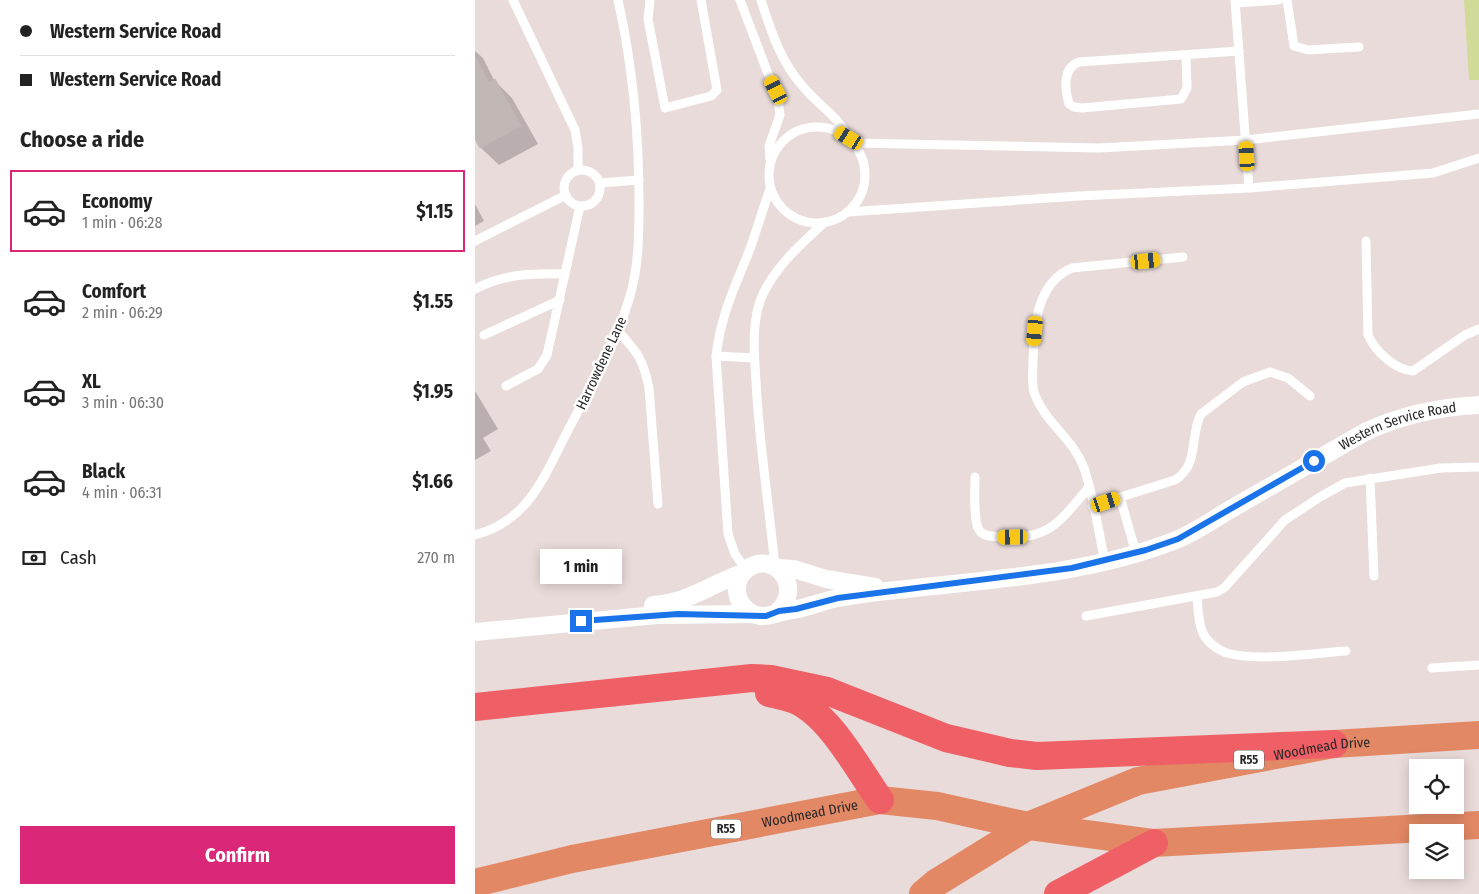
<!DOCTYPE html>
<html lang="en">
<head>
<meta charset="utf-8">
<style>
  :root { --surface:#fff; --page:#f2f2f2; --text:#222; --muted:#767676; --line:#e0e0e0; --accent:#db2777 }
  body { margin:0; font-family:"Fira Sans Condensed",sans-serif; background:var(--page); color:var(--text); height:100vh; display:flex; flex-direction:column; font-size:19px; white-space:nowrap }
  * { box-sizing:border-box; margin:0 }
  p { font-size:16px; color:var(--muted) }
  .icon { flex:none; width:28px; height:28px; fill:none; stroke:currentColor; stroke-width:2; stroke-linecap:round; stroke-linejoin:round }
  .map { position:relative; flex:1; overflow:hidden }
  .details { display:flex; flex-direction:column; background:var(--surface); width:475px }
  .details>* { flex:none }
  .guide { display:grid; align-content:center; height:110px; padding:0 20px; background:var(--surface) }
  .buttons { position:absolute; left:934px; top:759px; display:grid; gap:10px }
  .buttons a { display:grid; place-items:center; width:55px; height:55px; border-radius:0px; background:var(--surface); box-shadow:0 2px 12px #0003; font-size:25px }
  .end { position:absolute; width:22px; height:22px; margin:-11px; border:6px solid #1a73e8; background:#fff; box-shadow:0 0 0 2px #fff }
  .from { border-radius:50% }
  .bubble { position:absolute; height:35px; border-radius:0px; background:var(--surface); box-shadow:0 2px 12px #0003; font-size:16px; font-weight:700; line-height:35px; text-align:center }
  .car { position:absolute; width:15px; height:30px; margin:-15px -8px; border-radius:6px; box-shadow:0 0 4px 1px #0007; background:linear-gradient(#f5c518 24%,#345 0 40%,#f5c518 0 76%,#345 0 86%,#f5c518 0) }
  .guide b { display:flex; align-items:center; gap:18px; height:48px; font-size:19px }
  .guide b+b { border-top:1px solid var(--line) }
  .guide i { width:12px; height:12px; background:var(--text) }
  ul { padding:0; list-style:none }
  li { display:flex; align-items:center; gap:15px; height:82px; margin:0 10px 8px; padding:0 10px; border:2px solid transparent; border-radius:0px }
  li div { flex:1 }
  li b { display:block; font-size:19px }
  li em { font-style:normal; font-weight:700 }
  li.on { border-color:var(--accent) }
  li>.icon { width:45px; height:45px; stroke-width:1.5 }
  h2 { padding:0 20px; font-size:22px; line-height:60px }
  .pay { display:flex; align-items:center; gap:12px; height:55px; padding:0 20px; font-size:19px }
  .pay p { margin-inline-start:auto }
  .primary-button { display:flex; gap:10px; margin-top:auto; padding:10px 20px }
  .primary-button a { flex:1; height:58px; border-radius:0px; background:var(--accent); color:#fff; font-size:20px; font-weight:700; line-height:58px; text-align:center }
  main { display:flex; flex:1; min-height:0 }
  .map>svg:first-child { display:block }
</style>
</head>
<body>
<main>
<section class="details">
<div class="guide">
<b><i class="from"></i>Western Service Road</b>
<b><i></i>Western Service Road</b>
</div>
<h2>Choose a ride</h2>
<ul>
<li class="on"><svg class="icon" aria-label="car" viewBox="0 0 24 24"><path d="M5 17H2v-5l4-1 3-4h7l3 4 3 1v5h-3M9 17h6M6 11h13"/><circle cx="7" cy="17" r="2"/><circle cx="17" cy="17" r="2"/></svg><div><b>Economy</b><p>1 min · 06:28</p></div><em>$1.15</em></li>
<li><svg class="icon" aria-label="car" viewBox="0 0 24 24"><path d="M5 17H2v-5l4-1 3-4h7l3 4 3 1v5h-3M9 17h6M6 11h13"/><circle cx="7" cy="17" r="2"/><circle cx="17" cy="17" r="2"/></svg><div><b>Comfort</b><p>2 min · 06:29</p></div><em>$1.55</em></li>
<li><svg class="icon" aria-label="car" viewBox="0 0 24 24"><path d="M5 17H2v-5l4-1 3-4h7l3 4 3 1v5h-3M9 17h6M6 11h13"/><circle cx="7" cy="17" r="2"/><circle cx="17" cy="17" r="2"/></svg><div><b>XL</b><p>3 min · 06:30</p></div><em>$1.95</em></li>
<li><svg class="icon" aria-label="car" viewBox="0 0 24 24"><path d="M5 17H2v-5l4-1 3-4h7l3 4 3 1v5h-3M9 17h6M6 11h13"/><circle cx="7" cy="17" r="2"/><circle cx="17" cy="17" r="2"/></svg><div><b>Black</b><p>4 min · 06:31</p></div><em>$1.66</em></li>
</ul>
<div class="pay"><svg class="icon" aria-label="cash" viewBox="0 0 24 24"><path d="M3 7h18v10H3z"/><circle cx="12" cy="12" r="2"/></svg>Cash<p>270 m</p></div>
<div class="primary-button"><a>Confirm</a></div>
</section>
<div class="map">
<svg width="1004" height="894" viewBox="0 0 1004 894">
  <rect width="100%" height="100%" fill="#e9dbda"/>
  <!-- green -->
  <path fill="#d0db9a" d="M989 0H1004V80H994Z"/>
  <!-- shadow -->
  <g fill="#0003">
    <path d="M0 51 8 58 19 80 37 98 63 144 24 165 6 148 0 136Z"/>
    <path d="M0 204 9 221 0 226Z"/>
    <path d="M0 391 23 429 8 438 16 451 0 460Z"/>
  </g>
  <!-- building -->
  <path fill="#c1b7b5" stroke="#c3b6b4" d="M0 57 14 82 20 79 46 126 5 148 0 139Z"/>
  <g fill="none" stroke-linecap="round" stroke-linejoin="round">
    <!-- service -->
    <g stroke="#fff" stroke-width="9">
      <path d="M38 0 100 130 103 148V170"/>
      <path d="M175 0 173 19 190 108 236 96 242 90 226 0"/>
      <path d="M265 0 303 100 305 115 294 146 295 159"/>
      <path d="M286 0C296 32 307 65 331 90 345 106 363 117 373 136"/>
      <path d="M760 0 774 188"/>
      <path d="M812 0 819 46 833 50 884 47"/>
      <path d="M761 3 804 0"/>
      <path d="M711 55 712 88 706 99 607 108 599 107 594 104C590 90 587 68 604 62L764 51"/>
      <circle cx="342" cy="175" r="48"/>
      <path d="M378 143 624 148 771 140 1004 114"/>
      <circle cx="107" cy="188" r="18"/>
      <path d="M125 183 164 180"/>
      <path d="M373 212 604 196 774 188 958 173 1004 158"/>
      <path d="M0 241 91 195"/>
      <path d="M891 241 893 335C900 351 920 370 938 371L990 335 1004 329"/>
      <path d="M0 289C29 274 57 273 90 274"/>
      <path d="M143 331C163 353 168 359 174 388L183 504"/>
      <path d="M9 335 85 300"/>
      <path d="M241 356 279 358"/>
      <path d="M31 386 63 369 72 355 105 206"/>
      <path d="M500 477C500 489 498 520 504 530 508 537 518 536 525 537 573 541 585 522 613 488"/>
      <path d="M895 478 899 576"/>
      <path d="M645 497 661 553"/>
      <path d="M617 506 700 480C725 464 714 437 726 414L768 382 795 372 813 378 835 396"/>
      <path d="M0 535C51 522 68 480 90 436 113 391 141 345 155 296 164 265 164 234 164 202 164 134 158 67 143 0"/>
      <path d="M630 561C623 531 619 497 609 468 598 438 571 424 560 395 556 385 558 372 558 361 559 327 561 283 597 268L708 257"/>
      <path d="M300 567C294 505 284 443 281 381 279 354 276 319 288 294 302 265 326 244 350 222"/>
      <path d="M271 570 260 554 253 534 241 356C246 314 260 287 275 249 282 229 288 209 295 189"/>
      <path d="M722 596C723 607 723 620 727 631 731 641 742 650 752 653 782 662 839 653 871 651"/>
      <path d="M611 616 742 592 750 587 810 520 845 497 870 483 966 468 1004 467"/>
      <path d="M957 668 1004 665"/>
    </g>
    <!-- minor -->
    <g stroke="#fff" stroke-width="18">
      <path d="M303 568 319 569 351 579 400 587"/>
      <path d="M178 605C216 602 233 585 268 573"/>
      <path id="s1" d="M303 611C329 589 300 549 272 569 253 584 263 614 286 616 296 617 307 611 317 610 332 608 347 601 363 598 382 594 402 592 422 590 515 579 613 575 701 540 723 531 743 516 763 505 806 480 848 456 890 432 926 415 965 407 1004 405"/>
      <path d="M0 632 182 615 278 614"/>
    </g>
    <!-- primary -->
    <g stroke="#e38865" stroke-width="28">
      <path id="s2" d="M0 883 97 859 405 800 462 806 553 826 679 843 1004 825"/>
      <path id="s3" d="M448 894 461 883 553 826 663 781 859 744 1004 735"/>
    </g>
    <!-- motorway -->
    <g stroke="#ef5f66" stroke-width="28">
      <path d="M294 693C302 695 312 697 320 700 355 715 383 769 405 800"/>
      <path d="M0 707 277 678 296 679 352 691 471 738 535 753 562 756 859 744"/>
      <path d="M583 894 679 843"/>
    </g>
  </g>
  <g fill="none" stroke-linecap="round" stroke-linejoin="round">
    <!-- route -->
    <path stroke="#1a73e8" stroke-width="6" d="M106 621 203 614 291 616 304 611 321 609 363 598 597 568 671 550 703 539 839 461"/>
  </g>
  <g text-anchor="middle" stroke-width="5" stroke-linejoin="round" paint-order="stroke">
    <!-- shield labels -->
    <g fill="#fff" stroke="#686868" stroke-width="1">
      <rect x="759" y="750.5" width="30" height="19" rx="4"/>
      <rect x="236" y="819.5" width="30" height="19" rx="4"/>
    </g>
    <g font-size="12" font-weight="bold" fill="#272727">
      <text x="774" y="764">R55</text>
      <text x="251" y="833">R55</text>
    </g>
    <!-- street labels -->
    <g font-size="14" fill="#272727" stroke="#fff">
      <text transform="translate(126 363) rotate(-65)" y="5">Harrowdene Lane</text>
      <text dy="5" stroke="none"><textPath href="#s1" startOffset="818">Western Service Road</textPath></text>
      <text dy="5" stroke="none"><textPath href="#s3" startOffset="431">Woodmead Drive</textPath></text>
      <text dy="5" stroke="none"><textPath href="#s2" startOffset="342">Woodmead Drive</textPath></text>
    </g>
  </g>
</svg>
<div class="buttons">
<a><svg class="icon" aria-label="locate" viewBox="0 0 24 24"><circle cx="12" cy="12" r="6"/><path d="M12 2v4M12 18v4M2 12h4M18 12h4"/></svg></a>
<a><svg class="icon" aria-label="layers" viewBox="0 0 24 24"><path d="M12 4l9 5-9 5-9-5zM3 14l9 5 9-5"/></svg></a>
</div>
<i class="end from" style="left:839px;top:461px"></i>
<i class="end" style="left:106px;top:621px"></i>
<div class="bubble" style="left:65px;top:549px;width:82px">1 min</div>
<i class="car" style="left:301px;top:90px;rotate:333deg"></i>
<i class="car" style="left:374px;top:138px;rotate:301deg"></i>
<i class="car" style="left:772px;top:156px;rotate:356deg"></i>
<i class="car" style="left:671px;top:261px;rotate:84deg"></i>
<i class="car" style="left:560px;top:331px;rotate:185deg"></i>
<i class="car" style="left:631px;top:502px;rotate:72deg"></i>
<i class="car" style="left:538px;top:537px;rotate:269deg"></i>
</div>
</main>
</body>
</html>
